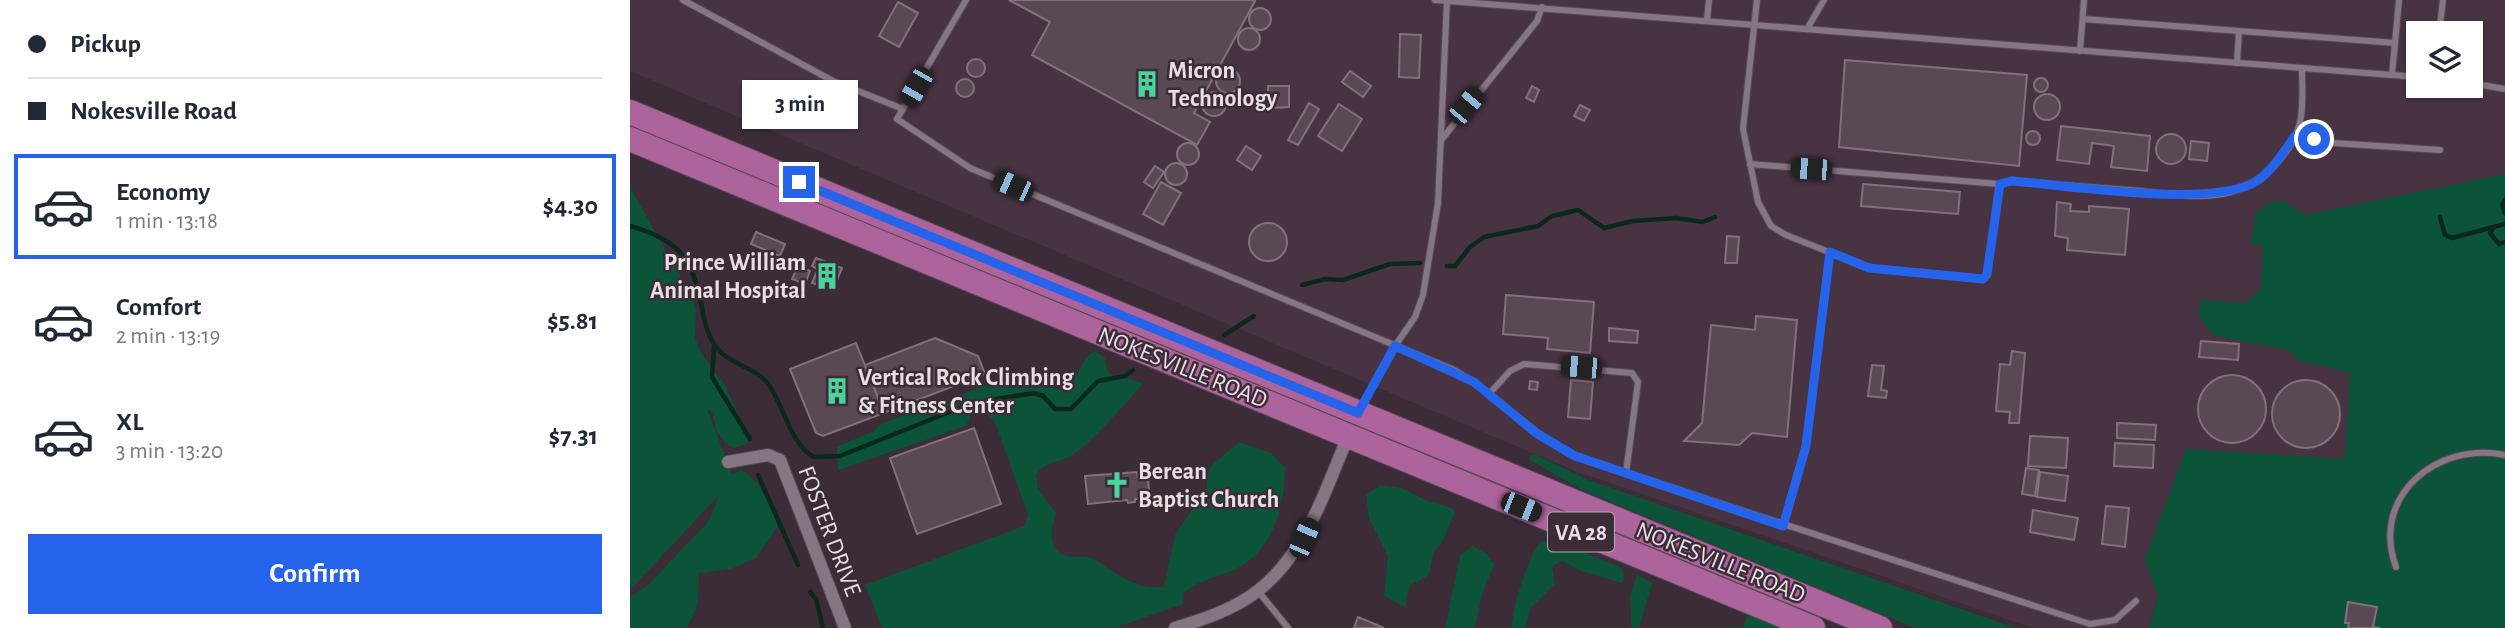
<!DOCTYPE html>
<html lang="en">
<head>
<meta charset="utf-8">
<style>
  :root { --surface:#fff; --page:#f2f2f3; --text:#1f2937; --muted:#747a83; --line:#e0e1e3; --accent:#2563eb }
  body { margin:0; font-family:"Alegreya Sans",sans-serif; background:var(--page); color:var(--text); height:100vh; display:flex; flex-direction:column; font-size:26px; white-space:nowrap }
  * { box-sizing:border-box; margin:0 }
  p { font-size:23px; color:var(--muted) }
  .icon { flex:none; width:38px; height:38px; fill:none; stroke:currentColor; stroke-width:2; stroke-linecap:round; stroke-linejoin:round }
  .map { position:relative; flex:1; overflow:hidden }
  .sheet { display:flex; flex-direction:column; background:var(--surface); width:630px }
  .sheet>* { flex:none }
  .banner { display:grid; align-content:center; height:154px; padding:0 28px; background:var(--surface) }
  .fabs { position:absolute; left:1776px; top:21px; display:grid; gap:14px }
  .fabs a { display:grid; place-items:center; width:77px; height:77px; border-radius:0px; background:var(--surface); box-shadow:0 2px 5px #0004; font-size:35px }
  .end { position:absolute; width:32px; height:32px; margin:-16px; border:9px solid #2563eb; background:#fff; box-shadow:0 0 0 4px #fff }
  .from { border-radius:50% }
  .bubble { position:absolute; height:49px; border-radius:0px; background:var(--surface); box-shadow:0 2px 5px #0004; font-size:23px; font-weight:600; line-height:49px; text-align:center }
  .car { position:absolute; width:21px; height:42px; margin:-21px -10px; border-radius:9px; box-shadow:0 0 5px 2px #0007; background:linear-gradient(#222 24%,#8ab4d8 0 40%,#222 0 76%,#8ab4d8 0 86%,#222 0) }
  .banner b { display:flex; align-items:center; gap:24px; height:66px; font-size:26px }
  .banner b+b { border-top:2px solid var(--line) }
  .banner i { width:18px; height:18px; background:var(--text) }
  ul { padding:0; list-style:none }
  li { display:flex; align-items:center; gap:21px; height:105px; margin:0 14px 10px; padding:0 14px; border:4px solid transparent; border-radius:0px }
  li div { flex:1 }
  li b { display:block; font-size:26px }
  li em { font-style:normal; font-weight:600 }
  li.current { border-color:var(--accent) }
  li>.icon { width:63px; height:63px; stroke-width:1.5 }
  .cta { display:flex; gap:14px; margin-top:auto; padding:14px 28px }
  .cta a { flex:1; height:80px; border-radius:0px; background:var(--accent); color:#fff; font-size:28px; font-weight:600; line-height:80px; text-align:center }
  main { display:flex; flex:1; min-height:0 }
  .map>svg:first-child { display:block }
</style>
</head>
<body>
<main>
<section class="sheet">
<div class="banner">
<b><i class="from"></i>Pickup</b>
<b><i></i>Nokesville Road</b>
</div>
<ul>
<li class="current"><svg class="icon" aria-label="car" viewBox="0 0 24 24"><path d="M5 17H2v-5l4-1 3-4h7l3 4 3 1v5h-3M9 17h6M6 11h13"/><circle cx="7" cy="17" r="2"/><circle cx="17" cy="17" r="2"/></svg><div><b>Economy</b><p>1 min · 13:18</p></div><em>$4.30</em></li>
<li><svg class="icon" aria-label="car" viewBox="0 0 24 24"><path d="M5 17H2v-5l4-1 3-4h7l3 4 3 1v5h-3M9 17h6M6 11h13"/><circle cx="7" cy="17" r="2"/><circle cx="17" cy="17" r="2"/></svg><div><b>Comfort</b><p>2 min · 13:19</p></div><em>$5.81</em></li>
<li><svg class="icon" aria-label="car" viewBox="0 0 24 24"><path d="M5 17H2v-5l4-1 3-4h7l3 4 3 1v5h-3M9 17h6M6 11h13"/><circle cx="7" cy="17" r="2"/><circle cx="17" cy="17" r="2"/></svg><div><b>XL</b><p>3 min · 13:20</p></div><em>$7.31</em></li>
</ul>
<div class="cta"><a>Confirm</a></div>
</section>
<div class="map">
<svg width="1875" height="628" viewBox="0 0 1875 628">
  <rect width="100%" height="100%" fill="#3b2c38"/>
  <!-- built -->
  <path fill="#483343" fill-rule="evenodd" d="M0 0H1875V192L1752 343 1739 469 1564 466 1519 628H1403L945 471 0 71ZM1788 33H1841V86H1788Z"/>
  <!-- green -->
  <g fill="#0b543a">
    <path d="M1875 174V628H1519L1528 596 1515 559 1556 449 1715 459 1720 373 1668 360 1658 350 1585 336 1568 315 1571 300 1616 303 1631 288 1633 246 1621 244 1626 213C1650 193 1652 201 1676 215Z"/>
    <path d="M0 187 62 297 66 310 65 337 69 350 95 385 117 435 118 443 105 448 99 446 87 432 82 412 77 409 102 474 112 470C133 484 140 504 148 526L126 558 101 569 69 573 68 604 57 628H0V597L18 585 78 522 90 494 0 590Z"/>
    <path d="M465 351 475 358 477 371C490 382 501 376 513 384 497 401 458 448 439 457 426 463 415 462 406 475L408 489 426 513C423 526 417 538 427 550 438 563 452 552 463 559 485 572 506 591 534 587L545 535 577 487V474L582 465 609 442 641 453 655 468C654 512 642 555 599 572 583 578 567 581 554 593L553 604 484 628H252L235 585 394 526 398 515 365 422 352 409 342 413 336 426 208 470 207 447 244 431 250 424 368 381 404 383 435 391C449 380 450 358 465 351Z"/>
    <path d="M904 454 958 480 1386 628H1285L952 490 900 460 899 457Z"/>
    <path d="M751 485 771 488 795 500 822 508 825 512 811 544 803 553 799 575 780 585 775 607 754 596 758 556 739 518 736 495Z"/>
    <path d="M924 540 992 568 994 579 992 583 951 571 932 561 922 566 925 584 900 609 896 628H882C882 607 898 557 911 541Z"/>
    <path d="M842 546 857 554 864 565 852 594 845 628H815L830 556Z"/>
    <path d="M1007 575 1022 583 1009 628H1001L1000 596Z"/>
    <path d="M1119 613 1154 628H1112Z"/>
  </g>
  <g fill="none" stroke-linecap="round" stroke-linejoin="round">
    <!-- stream -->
    <g stroke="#0c271c" stroke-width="4.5">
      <path d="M1875 200 1872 204 1875 213"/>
      <path d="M1810 217 1815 235 1822 238 1875 224"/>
      <path d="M0 226C50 241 62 257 72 308 74 321 78 337 87 348 100 365 126 367 139 385 154 406 160 444 184 457L210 456 342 403 404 393 413 396 425 409H441L468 381 495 376 503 370"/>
      <path d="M1863 228 1860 233 1869 244 1875 242"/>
      <path d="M817 266H825L840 247 854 237 908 226 922 216 948 210 974 228 1003 221 1046 218 1073 222 1085 217"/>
      <path d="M672 285 695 279 713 280 760 264 790 263"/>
      <path d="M594 335 624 316"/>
      <path d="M84 347 82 377 120 439"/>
      <path d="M128 475 168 565"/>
      <path d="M180 592 186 599 193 628"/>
    </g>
  </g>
  <!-- building -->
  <g fill="#5a4955" stroke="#82707d" stroke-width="2">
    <path d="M379 0H622L625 1 564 113 580 122 567 145 402 55 420 22Z"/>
    <path d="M268 2 288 13 269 47 249 36Z"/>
    <circle cx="630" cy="19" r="11"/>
    <circle cx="619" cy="39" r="11"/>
    <path d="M770 34 791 35 789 78 769 77Z"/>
    <circle cx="346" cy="68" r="9"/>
    <path d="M1215 60 1397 75 1389 166 1209 147Z"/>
    <circle cx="598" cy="81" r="12"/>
    <path d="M720 71 741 86 733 97 712 82Z"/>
    <circle cx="1411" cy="85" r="7"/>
    <circle cx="335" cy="88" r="9"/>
    <path d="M638 86H659V107L638 108Z"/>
    <path d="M902 86 909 90 904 102 896 98Z"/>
    <circle cx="584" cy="104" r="12"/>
    <circle cx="1417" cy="107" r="13"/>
    <path d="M679 103 689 109 668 145 658 140Z"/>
    <path d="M709 104 732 119 712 151 688 136Z"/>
    <path d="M950 105 960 110 954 121 944 116Z"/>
    <path d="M1431 126 1520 136 1517 171 1481 167 1484 146 1462 143 1459 164 1427 160Z"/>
    <circle cx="1403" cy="138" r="7"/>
    <circle cx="1541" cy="149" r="15"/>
    <path d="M1561 141 1579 143 1577 161 1559 159Z"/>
    <circle cx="558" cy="154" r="11"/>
    <path d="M616 146 631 156 622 170 607 160Z"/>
    <circle cx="546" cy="174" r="11"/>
    <path d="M525 166 534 172 523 188 514 182Z"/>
    <path d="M531 182 551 193 533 225 513 214Z"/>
    <path d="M1233 184 1330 192 1328 214 1231 206Z"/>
    <path d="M1427 202 1441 204 1440 211 1459 212V206L1499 209 1495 255 1437 250 1438 238 1425 236Z"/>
    <circle cx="638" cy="242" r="19"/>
    <path d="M126 232 155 244 150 256 121 244Z"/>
    <path d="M1097 236 1109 237 1107 263H1095Z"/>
    <path d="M186 258 212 268 203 290 182 283 188 269 182 266Z"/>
    <path d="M168 266 180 271 175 284 162 279Z"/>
    <path d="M876 295 964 302 960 353 917 349 918 338 873 334Z"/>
    <path d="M1126 316 1167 320 1157 437 1122 433 1109 445 1054 441 1072 423 1081 325 1125 330Z"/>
    <path d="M979 328 1008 331 1007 343 979 341Z"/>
    <path d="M305 338 348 356 355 374 254 413 235 365Z"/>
    <path d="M1571 341 1609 344 1608 360 1569 357Z"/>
    <path d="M226 343 254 413 193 436 186 433 160 369Z"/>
    <path d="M1382 351 1395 353 1389 423H1379L1380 412 1366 411 1370 364 1380 365Z"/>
    <path d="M1242 365 1254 366 1251 390 1257 391 1256 398 1238 396Z"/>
    <circle cx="1602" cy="409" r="34"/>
    <circle cx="1676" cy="414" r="34"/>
    <path d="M941 380 963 382 960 419 938 417Z"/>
    <path d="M900 381 908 382 907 390 899 389Z"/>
    <path d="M1487 423 1526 425 1525 440 1487 438Z"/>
    <path d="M344 428 371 504 287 534 260 458Z"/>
    <path d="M1400 436 1438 438 1436 468 1398 466Z"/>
    <path d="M1485 443 1524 445 1523 468 1484 466Z"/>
    <path d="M1396 468 1409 470 1405 496 1392 494Z"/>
    <path d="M507 472 508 479 518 478 519 490 509 491 510 499H505V502L498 503 497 500 458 504 455 476Z"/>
    <path d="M1410 472 1438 476 1435 501 1407 497Z"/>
    <path d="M1476 506 1499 508 1495 547 1472 544Z"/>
    <path d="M1403 510 1448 518 1444 540 1400 532Z"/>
    <path d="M1718 602 1747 607 1743 627 1750 628H1718L1719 623H1715Z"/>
    <path d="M728 617 754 628H724Z"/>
  </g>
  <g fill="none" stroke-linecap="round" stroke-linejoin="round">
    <defs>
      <g id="lane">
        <path d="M53 0 203 81 273 109"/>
        <path d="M336 0 267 119 340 168 824 370C868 395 900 434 945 456L1460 624 1485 620 1506 601"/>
        <path d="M805 0 1788 77"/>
        <path d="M1127 0 1113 129 1128 202 1141 226 1156 235 1239 268 1353 279 1357 274 1370 184 1381 181C1424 184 1467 188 1510 191 1539 194 1572 200 1601 192 1631 183 1663 154 1670 122 1674 106 1672 86 1672 68"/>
        <path d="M1453 19 1765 43"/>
        <path d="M1077 20 1079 0"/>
        <path d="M1177 29 1194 0"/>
        <path d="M1809 33 1813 0"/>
        <path d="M1450 51 1454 0"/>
        <path d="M1607 63 1609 31"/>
        <path d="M1762 75 1769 0"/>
        <path d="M1841 83 1875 89"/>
        <path d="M1665 136 1703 143 1810 150"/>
        <path d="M812 139 907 21 912 7"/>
        <path d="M1120 164 1370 184"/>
        <path d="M860 393 880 371 894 364 1002 373 1008 382 996 473"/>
        <path d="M731 407 765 346 785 317 793 295 808 203 817 0"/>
        <path d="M1153 526 1176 446 1200 252"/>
        <path d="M1766 567C1740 496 1807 441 1875 455"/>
        <path d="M628 591 658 628"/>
      </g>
      <g id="street">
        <path d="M98 462 138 455 150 460 215 628"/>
        <path d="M545 628C568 621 590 614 611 602 673 567 693 494 720 432"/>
      </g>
      <g id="highway">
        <path d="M0 112 1250 628"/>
        <path d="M0 139 1183 628"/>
      </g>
    </defs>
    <!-- lane casing -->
    <use href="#lane" stroke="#554952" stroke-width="8"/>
    <!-- street casing -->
    <use href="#street" stroke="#554952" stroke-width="14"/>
    <!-- highway casing -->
    <use href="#highway" stroke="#554952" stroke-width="26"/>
    <!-- lane -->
    <use href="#lane" stroke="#867582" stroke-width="6"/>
    <!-- street -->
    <use href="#street" stroke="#867582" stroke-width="12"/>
    <!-- highway -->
    <use href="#highway" stroke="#ad649d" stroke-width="24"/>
  </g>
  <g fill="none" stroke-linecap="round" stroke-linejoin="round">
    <!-- route -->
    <path stroke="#2563eb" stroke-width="9" d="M169 182 728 413 765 346 844 382 906 433 945 456 1153 526 1176 446 1200 252 1239 268 1353 279 1357 274 1370 184 1381 181C1439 185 1581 209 1627 181 1643 170 1654 151 1665 136L1684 139"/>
  </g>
  <!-- icons -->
  <defs>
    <symbol id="building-bare" viewBox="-9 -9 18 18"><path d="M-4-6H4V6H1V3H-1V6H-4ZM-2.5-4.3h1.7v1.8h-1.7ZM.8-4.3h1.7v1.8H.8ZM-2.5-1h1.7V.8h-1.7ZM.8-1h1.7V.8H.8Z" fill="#49d49d" stroke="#3b2c38" stroke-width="2.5" paint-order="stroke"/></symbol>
    <symbol id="church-bare" viewBox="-9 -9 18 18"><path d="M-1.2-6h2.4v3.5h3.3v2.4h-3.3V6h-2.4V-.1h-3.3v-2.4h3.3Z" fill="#49d49d" stroke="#3b2c38" stroke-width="2.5" paint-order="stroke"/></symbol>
  </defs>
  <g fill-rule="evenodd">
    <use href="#building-bare" x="498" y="65" width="38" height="38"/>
    <use href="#building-bare" x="178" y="257" width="38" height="38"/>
    <use href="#building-bare" x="188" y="372" width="38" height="38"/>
    <use href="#church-bare" x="468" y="466" width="38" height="38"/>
  </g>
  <g text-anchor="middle" stroke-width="5" stroke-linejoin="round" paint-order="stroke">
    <!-- shield labels -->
    <rect fill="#3b2c38" stroke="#b4a9b1" stroke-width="2" x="918" y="512.5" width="66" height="39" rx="5"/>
    <g font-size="23" font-weight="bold" fill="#e8dee5">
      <text x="951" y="540">VA 28</text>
    </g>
    <!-- poi labels -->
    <g font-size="24" font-weight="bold" fill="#e8dee5" stroke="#3b2c38" text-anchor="start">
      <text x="538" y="78">Micron<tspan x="538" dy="28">Technology</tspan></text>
      <text x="176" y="270" text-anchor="end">Prince William<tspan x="176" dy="28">Animal Hospital</tspan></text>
      <text x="228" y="385">Vertical Rock Climbing<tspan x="228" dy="28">&amp; Fitness Center</tspan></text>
      <text x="508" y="479">Berean<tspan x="508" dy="28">Baptist Church</tspan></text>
    </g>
    <!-- street labels -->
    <g font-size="24" fill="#e8dee5" stroke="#3b2c38">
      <text transform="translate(553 367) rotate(22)" y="8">NOKESVILLE ROAD</text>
      <text transform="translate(200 531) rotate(69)" y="8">FOSTER DRIVE</text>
      <text transform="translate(1091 562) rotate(22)" y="8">NOKESVILLE ROAD</text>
    </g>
  </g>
</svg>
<div class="fabs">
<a><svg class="icon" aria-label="layers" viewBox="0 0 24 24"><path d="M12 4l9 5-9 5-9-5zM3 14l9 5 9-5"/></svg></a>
</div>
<i class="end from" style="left:1684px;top:139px"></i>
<i class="end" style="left:169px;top:182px"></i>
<div class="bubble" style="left:112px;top:80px;width:116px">3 min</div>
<i class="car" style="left:286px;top:87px;rotate:210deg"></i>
<i class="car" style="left:836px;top:106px;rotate:40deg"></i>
<i class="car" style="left:1181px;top:169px;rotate:274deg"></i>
<i class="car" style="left:383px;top:186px;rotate:294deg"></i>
<i class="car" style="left:951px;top:367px;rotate:275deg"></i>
<i class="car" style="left:891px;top:507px;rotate:112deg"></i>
<i class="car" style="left:674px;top:538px;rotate:23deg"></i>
</div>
</main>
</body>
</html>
